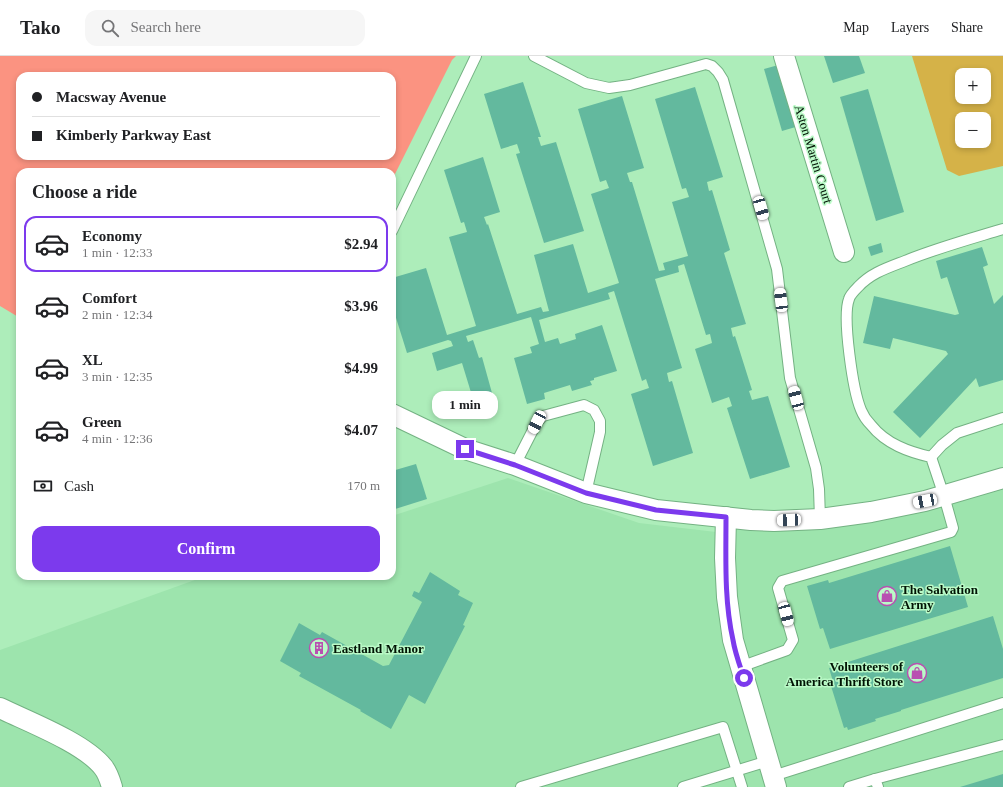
<!DOCTYPE html>
<html lang="en">
<head>
<meta charset="utf-8">
<style>
  :root { --surface:#fff; --page:#f6f6f6; --text:#202124; --muted:#757577; --line:#e0e0e0; --accent:#7c3aed }
  body { margin:0; font-family:"Times New Roman",serif; background:var(--page); color:var(--text); height:100vh; display:flex; flex-direction:column; font-size:15px; white-space:nowrap }
  * { box-sizing:border-box; margin:0 }
  p { font-size:13px; color:var(--muted) }
  .icon { flex:none; width:22px; height:22px; fill:none; stroke:currentColor; stroke-width:2; stroke-linecap:round; stroke-linejoin:round }
  .map { position:relative; flex:1; overflow:hidden }
  .sheet { position:absolute; left:16px; top:112px; width:380px; height:412px; display:flex; flex-direction:column; background:var(--surface); border-radius:12px; box-shadow:0 2px 6px #0003 }
  .sheet>* { flex:none }
  .top-card { position:absolute; left:16px; top:16px; width:380px; height:88px; border-radius:12px; box-shadow:0 2px 6px #0003; display:grid; align-content:center; height:88px; padding:0 16px; background:var(--surface) }
  .tools { position:absolute; left:955px; top:12px; display:grid; gap:8px }
  .tools a { display:grid; place-items:center; width:36px; height:36px; border-radius:8px; background:var(--surface); box-shadow:0 2px 6px #0003; font-size:20px }
  .end { position:absolute; width:18px; height:18px; margin:-9px; border:5px solid #7c3aed; background:#fff; box-shadow:0 0 0 2px #fff }
  .from { border-radius:50% }
  .bubble { position:absolute; height:28px; border-radius:12px; background:var(--surface); box-shadow:0 2px 6px #0003; font-size:13px; font-weight:700; line-height:28px; text-align:center }
  .car { position:absolute; width:12px; height:24px; margin:-12px -6px; border-radius:5px; box-shadow:0 0 3px 1px #0007; background:linear-gradient(#fff 24%,#345 0 40%,#fff 0 76%,#345 0 86%,#fff 0) }
  .top-card b { display:flex; align-items:center; gap:14px; height:38px; font-size:15px }
  .top-card b+b { border-top:1px solid var(--line) }
  .top-card i { width:10px; height:10px; background:var(--text) }
  ul { padding:0; list-style:none }
  li { display:flex; align-items:center; gap:12px; height:56px; margin:0 8px 6px; padding:0 8px; border:2px solid transparent; border-radius:12px }
  li div { flex:1 }
  li b { display:block; font-size:15px }
  li em { font-style:normal; font-weight:700 }
  li.current { border-color:var(--accent) }
  li>.icon { width:36px; height:36px; stroke-width:1.5 }
  h2 { padding:0 16px; font-size:18px; line-height:48px }
  .pay { display:flex; align-items:center; gap:10px; height:44px; padding:0 16px; font-size:15px }
  .pay p { margin-inline-start:auto }
  .action { display:flex; gap:8px; margin-top:auto; padding:8px 16px }
  .action a { flex:1; height:46px; border-radius:12px; background:var(--accent); color:#fff; font-size:16px; font-weight:700; line-height:46px; text-align:center }
  header { display:flex; align-items:center; gap:24px; box-sizing:border-box; height:56px; padding:0 20px; background:var(--surface); border-bottom:1px solid var(--line) }
  header strong { font-size:19px }
  nav { display:flex; gap:22px; margin-inline-start:auto; font-size:14px }
  .search { width:280px; height:36px; background:var(--page); display:flex; align-items:center; gap:10px; box-sizing:border-box; padding:0 14px; border-radius:12px; color:var(--muted); font-size:15px }
  .map>svg:first-child { display:block }
</style>
</head>
<body>
<header>
<strong>Tako</strong>
<div class="search"><svg class="icon" aria-label="search" viewBox="0 0 24 24"><circle cx="10" cy="10" r="6"/><path d="M15 15l6 6"/></svg>Search here</div>
<nav><a>Map</a><a>Layers</a><a>Share</a></nav>
</header>
<div class="map">
<svg width="1003" height="731" viewBox="0 0 1003 731">
  <rect width="100%" height="100%" fill="#adedba"/>
  <!-- built -->
  <path fill="#9de4ad" d="M508 422 639 467 716 476 858 461 1003 425V731H0V594L206 520H392V460Z"/>
  <!-- green -->
  <path fill="#fb9381" fill-rule="evenodd" d="M0 0H456L452 4 392 124V116H20V262L0 250ZM20 20H392V100H20Z"/>
  <!-- water -->
  <path fill="#d5b248" fill-rule="evenodd" d="M912 0H1003V110L959 120 947 114ZM962 19H984V41H962ZM962 63H984V85H962Z"/>
  <!-- building -->
  <g fill="#63b99e">
    <path d="M824 0H859L865 17 833 27Z"/>
    <path d="M782 8 799 70 782 75 764 13Z"/>
    <path d="M523 26 541 81H538L541 90 556 86 584 175 544 187 516 98 520 97 517 88 501 93 484 38Z"/>
    <path d="M695 31 723 121 707 126 709 135 712 134 730 194 724 197 746 268 731 272 733 281 735 280 752 334 749 335 752 344 768 340 790 411 750 423 727 352 732 350 729 341 712 347 695 293 712 287 710 278 706 279 684 208 678 210 679 216 655 223 682 312 667 317 669 326 672 325 693 397 653 410 631 338 649 332 646 323 642 325 614 235 608 237 610 243 539 264 545 286 558 282 560 288 576 283 575 278 602 269 617 315 594 322V324L590 325 592 329 572 335 570 329 544 337 545 343 527 348 514 302 532 297 530 291 539 288 531 261 466 280 468 286 473 284 479 302 482 301 492 337 473 343 462 307 437 315 432 297 453 290 451 285 448 284 407 297 392 249V222L426 212 447 279 476 270 449 181 467 176 464 166 461 167 444 114 483 101 500 156 484 161 487 169 488 168 517 258 541 251 543 256 549 255 534 199 573 188 588 237 619 227 591 138 609 132 606 124 600 126 578 53 622 40 644 112 627 117 630 126H632L659 215 665 214 663 207 688 200 672 146 689 141 686 132 682 133 655 43Z"/>
    <path d="M868 33 904 156 876 165 840 41Z"/>
    <path d="M881 187 883 196 871 200 868 191Z"/>
    <path d="M982 191 988 209 983 211 994 248 1003 239V324L979 331 976 322 920 382 893 356 948 298 946 295 893 282 890 293 863 287 874 240 955 259 959 258 947 221 941 223 936 205Z"/>
    <path d="M416 408 427 443 392 454V415Z"/>
    <path d="M950 490 968 551 830 593 823 572 820 573 807 530 828 524 829 527Z"/>
    <path d="M430 516 460 535 458 539 473 547 463 569 465 570 425 648 409 639 391 673 360 655 361 654 299 620 301 617 280 605 299 567 320 579 322 576 383 610 389 609 422 546 412 540 414 535 419 537Z"/>
    <path d="M993 560 1003 593V622L901 654V655L875 663 876 665 848 674 847 671 844 672 831 630 834 629 829 612Z"/>
    <path d="M1003 718V731H960Z"/>
  </g>
  <g fill="none" stroke-linecap="round" stroke-linejoin="round">
    <defs>
      <g id="service">
        <path d="M534 0 586 27 609 32 630 29 706 8 712 10 718 16 723 24 777 213 790 322 816 412 819 433 820 463"/>
        <path d="M392 175 476 0"/>
        <path d="M931 401 942 389 957 377 1003 362"/>
        <path d="M515 409 537 366 543 360 584 349 594 354 600 365V376L586 437"/>
        <path d="M740 611 787 594 793 584 778 532 782 525 951 476 953 472 944 440 931 401C909 396 886 388 871 369 867 365 863 359 861 354 853 335 842 261 849 243 850 239 855 234 858 231 871 217 887 212 905 205 937 192 970 183 1003 173"/>
        <path d="M773 720 1003 647"/>
        <path d="M875 723 1003 689"/>
        <path d="M521 731 723 671 742 731"/>
        <path d="M683 731 768 705"/>
        <path d="M849 731 875 723 878 731"/>
      </g>
      <g id="minor">
        <path d="M784 0 844 196"/>
        <path d="M392 358 465 393 515 409 586 437 656 454 751 464 774 465 820 463 871 456 925 445 1003 422"/>
        <path d="M726 461 725 502 727 541 733 584 776 731"/>
        <path d="M0 652C29 666 84 687 103 711 108 717 110 724 112 731"/>
      </g>
    </defs>
    <!-- service casing -->
    <use href="#service" stroke="#74b283" stroke-width="12"/>
    <!-- minor casing -->
    <use href="#minor" stroke="#74b283" stroke-width="22"/>
    <!-- service -->
    <use href="#service" stroke="#fff" stroke-width="10"/>
    <!-- minor -->
    <use href="#minor" stroke="#fff" stroke-width="20"/>
  </g>
  <g fill="none" stroke-linecap="round" stroke-linejoin="round">
    <!-- route -->
    <path stroke="#7c3aed" stroke-width="5" d="M465 393 515 409 586 437 656 454 726 461C726 502 724 544 733 584 735 597 740 610 744 622"/>
  </g>
  <!-- icons -->
  <defs>
    <symbol id="shop-ring" viewBox="-11 -11 22 22"><circle r="9.5" fill="#bafac7" stroke="#b94fb1" stroke-width="1.5"/><path d="M-5-2.5h2.3a2.7 3.5 0 0 1 5.4 0H5L5.5 6h-11ZM-1.5-2.5h3a1.5 2.3 0 0 0-3 0Z" fill="#b94fb1"/></symbol>
    <symbol id="building-ring" viewBox="-11 -11 22 22"><circle r="9.5" fill="#bafac7" stroke="#b94fb1" stroke-width="1.5"/><path d="M-4-6H4V6H1V3H-1V6H-4ZM-2.5-4.3h1.7v1.8h-1.7ZM.8-4.3h1.7v1.8H.8ZM-2.5-1h1.7V.8h-1.7ZM.8-1h1.7V.8H.8Z" fill="#b94fb1"/></symbol>
  </defs>
  <g fill-rule="evenodd">
    <use href="#shop-ring" x="876" y="529" width="22" height="22"/>
    <use href="#building-ring" x="308" y="581" width="22" height="22"/>
    <use href="#shop-ring" x="906" y="606" width="22" height="22"/>
  </g>
  <g text-anchor="middle" stroke-width="3" stroke-linejoin="round" paint-order="stroke">
    <!-- street labels -->
    <g font-size="13" fill="#001304" stroke="#bafac7">
      <text transform="translate(814 98) rotate(73)" y="5">Aston Martin Court</text>
    </g>
    <!-- poi labels -->
    <g font-size="13" font-weight="bold" fill="#001304" stroke="#bafac7" text-anchor="start">
      <text x="901" y="538">The Salvation<tspan x="901" dy="15">Army</tspan></text>
      <text x="333" y="597">Eastland Manor</text>
      <text x="903" y="615" text-anchor="end">Volunteers of<tspan x="903" dy="15">America Thrift Store</tspan></text>
    </g>
  </g>
</svg>
<div class="tools">
<a>+</a>
<a>−</a>
</div>
<i class="end from" style="left:744px;top:622px"></i>
<i class="end" style="left:465px;top:393px"></i>
<div class="bubble" style="left:432px;top:335px;width:66px">1 min</div>
<i class="car" style="left:761px;top:152px;rotate:164deg"></i>
<i class="car" style="left:781px;top:244px;rotate:353deg"></i>
<i class="car" style="left:796px;top:342px;rotate:345deg"></i>
<i class="car" style="left:537px;top:366px;rotate:207deg"></i>
<i class="car" style="left:925px;top:445px;rotate:259deg"></i>
<i class="car" style="left:789px;top:464px;rotate:268deg"></i>
<i class="car" style="left:786px;top:558px;rotate:165deg"></i>
<div class="top-card">
<b><i class="from"></i>Macsway Avenue</b>
<b><i></i>Kimberly Parkway East</b>
</div>
<section class="sheet">
<h2>Choose a ride</h2>
<ul>
<li class="current"><svg class="icon" aria-label="car" viewBox="0 0 24 24"><path d="M5 17H2v-5l4-1 3-4h7l3 4 3 1v5h-3M9 17h6M6 11h13"/><circle cx="7" cy="17" r="2"/><circle cx="17" cy="17" r="2"/></svg><div><b>Economy</b><p>1 min · 12:33</p></div><em>$2.94</em></li>
<li><svg class="icon" aria-label="car" viewBox="0 0 24 24"><path d="M5 17H2v-5l4-1 3-4h7l3 4 3 1v5h-3M9 17h6M6 11h13"/><circle cx="7" cy="17" r="2"/><circle cx="17" cy="17" r="2"/></svg><div><b>Comfort</b><p>2 min · 12:34</p></div><em>$3.96</em></li>
<li><svg class="icon" aria-label="car" viewBox="0 0 24 24"><path d="M5 17H2v-5l4-1 3-4h7l3 4 3 1v5h-3M9 17h6M6 11h13"/><circle cx="7" cy="17" r="2"/><circle cx="17" cy="17" r="2"/></svg><div><b>XL</b><p>3 min · 12:35</p></div><em>$4.99</em></li>
<li><svg class="icon" aria-label="car" viewBox="0 0 24 24"><path d="M5 17H2v-5l4-1 3-4h7l3 4 3 1v5h-3M9 17h6M6 11h13"/><circle cx="7" cy="17" r="2"/><circle cx="17" cy="17" r="2"/></svg><div><b>Green</b><p>4 min · 12:36</p></div><em>$4.07</em></li>
</ul>
<div class="pay"><svg class="icon" aria-label="cash" viewBox="0 0 24 24"><path d="M3 7h18v10H3z"/><circle cx="12" cy="12" r="2"/></svg>Cash<p>170 m</p></div>
<div class="action"><a>Confirm</a></div>
</section>
</div>
</body>
</html>
